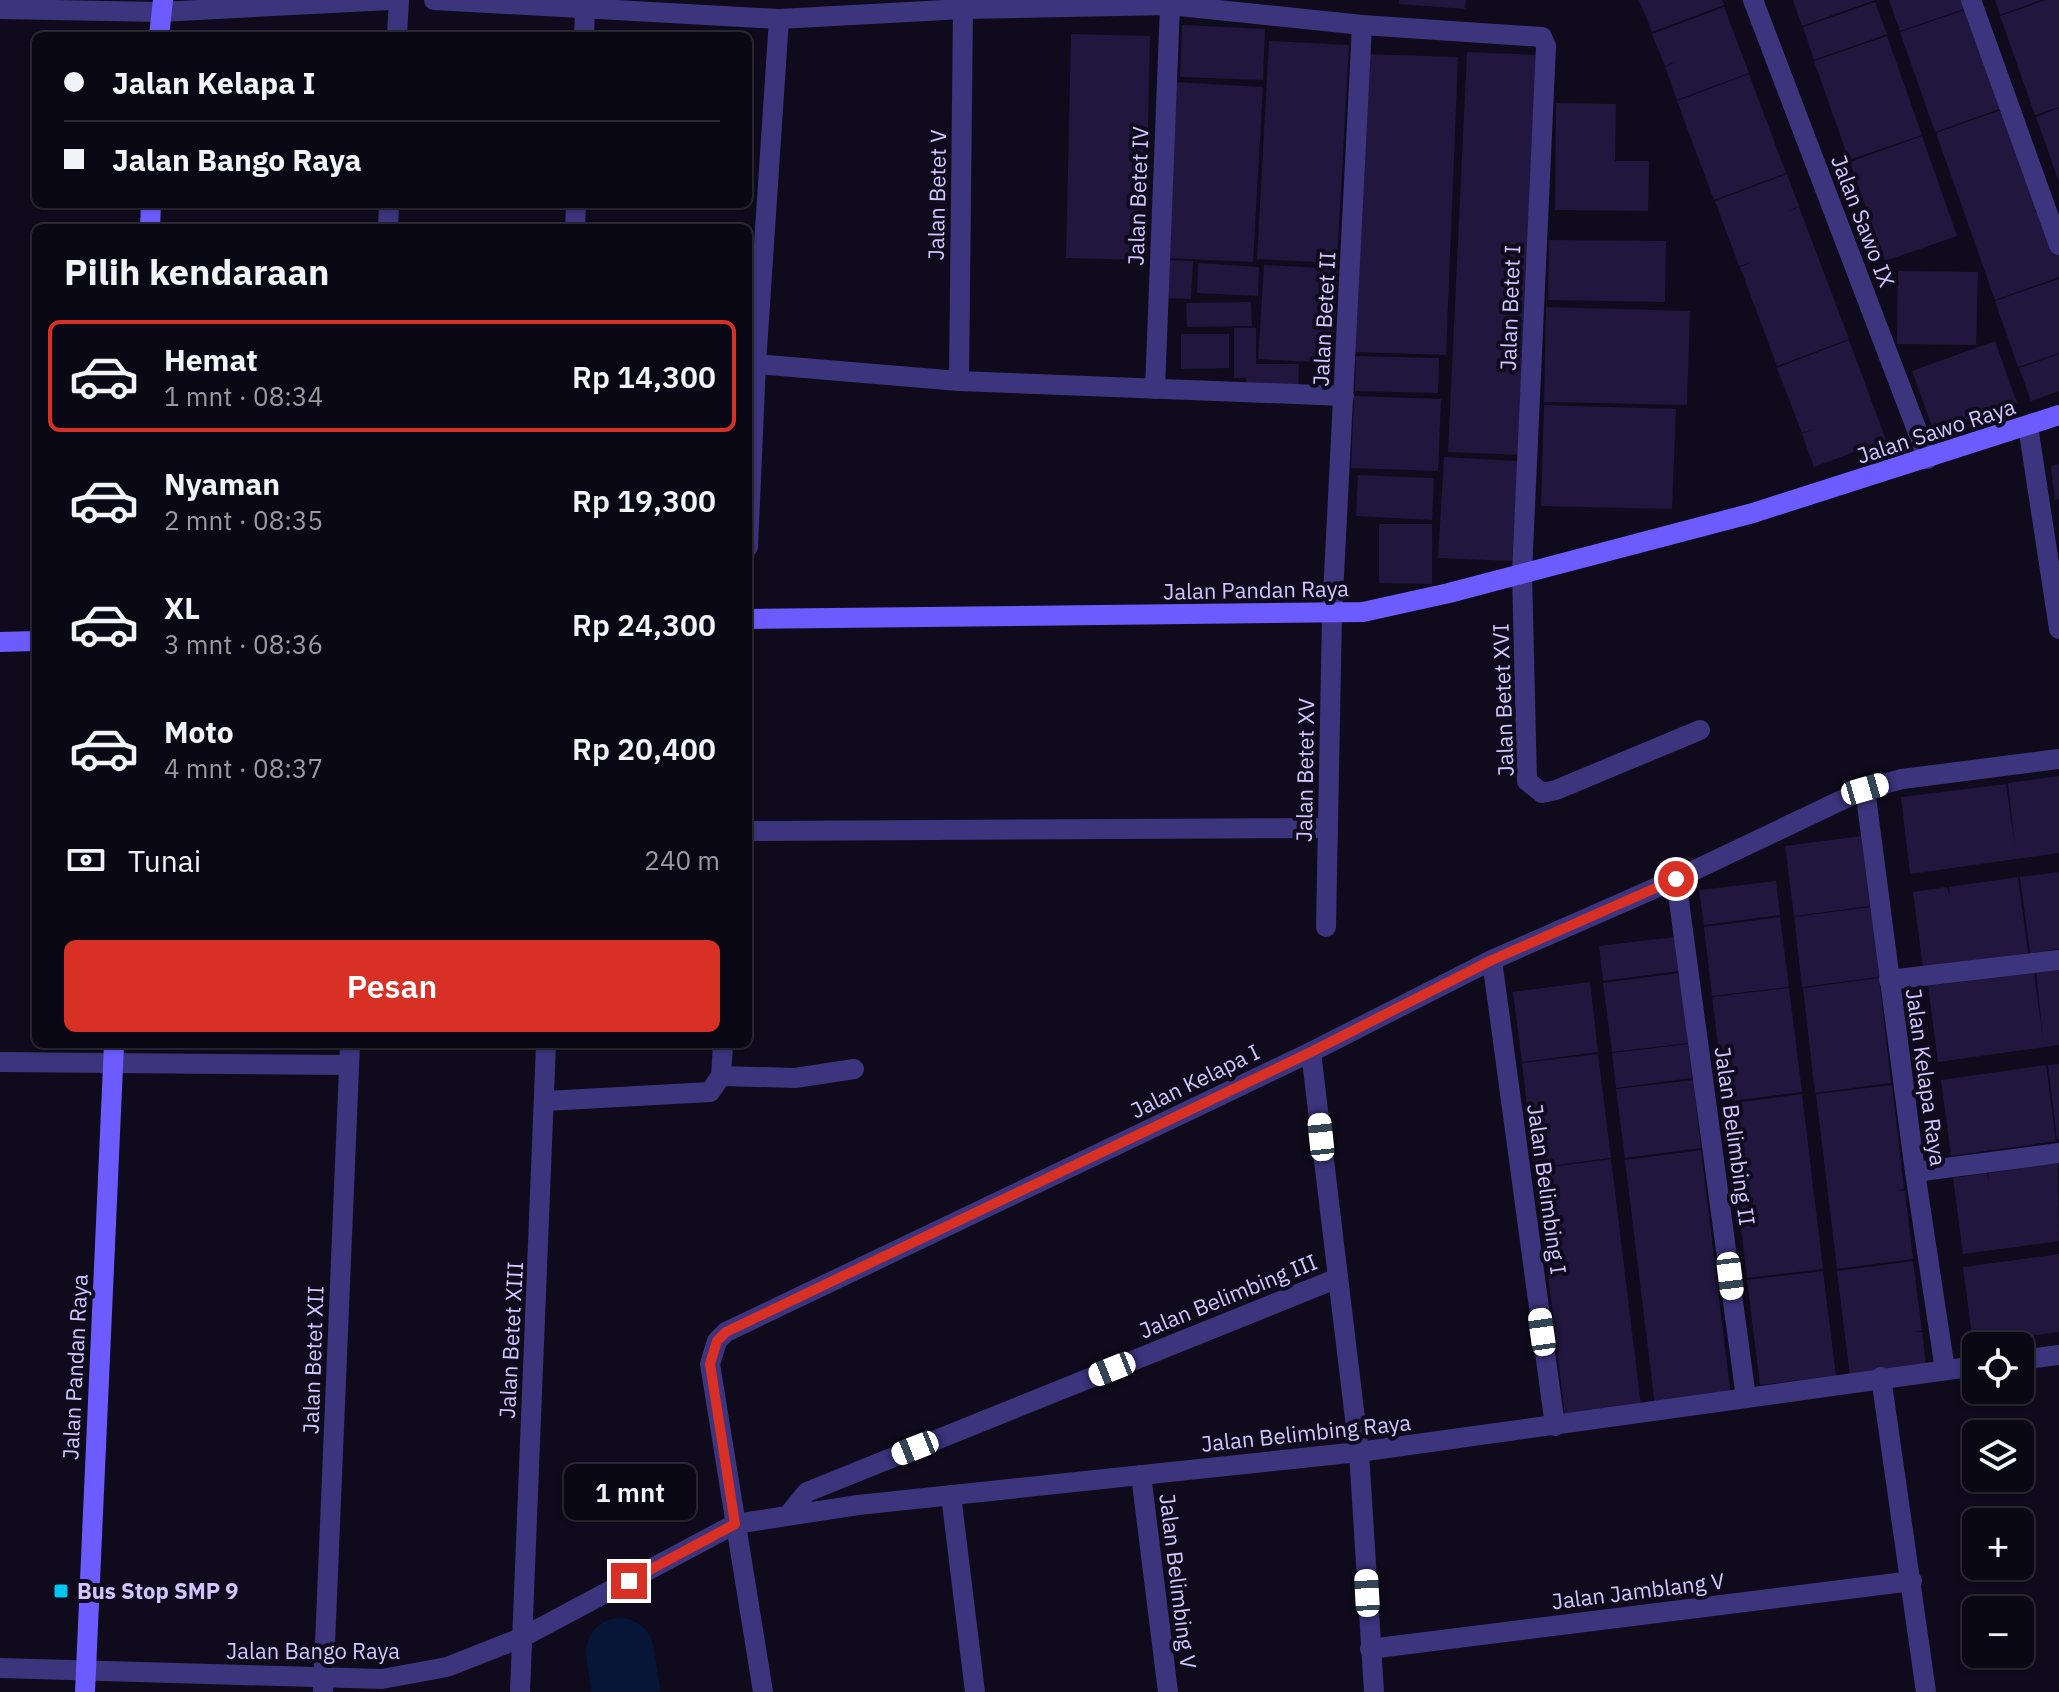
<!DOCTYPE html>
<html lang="id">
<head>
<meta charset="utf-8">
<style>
  :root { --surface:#0b0815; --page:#191622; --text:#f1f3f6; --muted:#9a9aa0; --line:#2b2934; --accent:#d93025 }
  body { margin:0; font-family:"IBM Plex Sans",sans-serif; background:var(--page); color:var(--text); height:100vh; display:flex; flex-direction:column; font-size:30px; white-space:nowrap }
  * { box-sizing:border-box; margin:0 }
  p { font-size:26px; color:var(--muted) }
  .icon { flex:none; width:44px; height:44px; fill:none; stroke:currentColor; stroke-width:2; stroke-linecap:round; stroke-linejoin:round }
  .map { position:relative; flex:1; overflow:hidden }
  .side { position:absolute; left:32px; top:224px; width:720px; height:824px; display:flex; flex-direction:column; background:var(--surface); border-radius:12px; box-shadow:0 2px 6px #0004,0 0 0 2px var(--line) }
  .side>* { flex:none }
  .banner { position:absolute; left:32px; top:32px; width:720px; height:176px; border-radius:12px; box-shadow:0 2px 6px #0004,0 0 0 2px var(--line); display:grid; align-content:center; height:176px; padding:0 32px; background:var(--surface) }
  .tools { position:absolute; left:1962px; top:1332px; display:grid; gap:16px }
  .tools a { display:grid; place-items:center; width:72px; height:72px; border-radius:12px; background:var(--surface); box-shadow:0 2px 6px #0004,0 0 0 2px var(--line); font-size:40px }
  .end { position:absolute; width:36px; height:36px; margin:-18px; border:10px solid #d93025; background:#fff; box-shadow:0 0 0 4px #fff }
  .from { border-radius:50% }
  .bubble { position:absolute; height:56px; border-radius:12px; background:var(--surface); box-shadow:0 2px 6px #0004,0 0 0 2px var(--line); font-size:26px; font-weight:600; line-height:56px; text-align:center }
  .car { position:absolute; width:24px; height:48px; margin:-24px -12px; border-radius:10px; box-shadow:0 0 6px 2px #0007; background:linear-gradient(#fff 24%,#345 0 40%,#fff 0 76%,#345 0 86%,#fff 0) }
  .banner b { display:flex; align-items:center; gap:28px; height:76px; font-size:30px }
  .banner b+b { border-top:2px solid var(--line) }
  .banner i { width:20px; height:20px; background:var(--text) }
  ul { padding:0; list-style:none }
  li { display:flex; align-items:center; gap:24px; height:112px; margin:0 16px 12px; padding:0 16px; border:4px solid transparent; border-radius:12px }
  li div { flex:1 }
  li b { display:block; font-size:30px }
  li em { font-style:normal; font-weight:600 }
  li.active { border-color:var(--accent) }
  li>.icon { width:72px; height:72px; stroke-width:1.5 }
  h2 { padding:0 32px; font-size:36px; line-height:96px }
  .pay { display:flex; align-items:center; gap:20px; height:88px; padding:0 32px; font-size:30px }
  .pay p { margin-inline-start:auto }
  .primary-button { display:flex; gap:16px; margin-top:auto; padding:16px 32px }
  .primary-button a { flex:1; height:92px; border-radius:12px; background:var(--accent); color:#fff; font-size:32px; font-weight:600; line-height:92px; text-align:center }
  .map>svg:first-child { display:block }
</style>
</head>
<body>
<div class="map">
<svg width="2059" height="1692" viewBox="0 0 2059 1692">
  <rect width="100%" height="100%" fill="#0f0b1c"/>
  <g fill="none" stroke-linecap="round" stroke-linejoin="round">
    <!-- river -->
    <path stroke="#071638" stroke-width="68" d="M620 1652 626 1692"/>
  </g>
  <!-- building -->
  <g fill="#21163d">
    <path d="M1399 0H1466L1465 9 1399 4Z"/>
    <path d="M1639 0H1722L1724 5 1652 32Z"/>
    <path d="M1793 0H1875L1802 26Z"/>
    <path d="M1889 0H1971L1973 6 1900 31Z"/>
    <path d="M1995 0H2041L2000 15Z"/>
    <path d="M2046 0H2059V107L2035 115 2000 16Z"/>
    <path d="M1875 2 1887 34 1814 60 1803 27Z"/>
    <path d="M1724 7 1749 73 1677 100 1665 67 1677 61 1665 66 1652 34Z"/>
    <path d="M1973 7 2008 106 1935 132 1900 32Z"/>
    <path d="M1182 25 1265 29 1263 80 1180 77Z"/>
    <path d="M1071 34 1150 36 1145 260 1066 258Z"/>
    <path d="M1887 36 1922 135 1849 160 1814 61Z"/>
    <path d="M1269 41 1349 45 1337 263 1257 259Z"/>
    <path d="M1467 52 1540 55 1521 455 1448 452Z"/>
    <path d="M1365 54 1458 57 1446 355 1352 352Z"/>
    <path d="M1749 74 1786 173 1714 200 1677 101Z"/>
    <path d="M1173 82 1263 87 1253 262 1163 258Z"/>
    <path d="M1556 103 1616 104 1615 161H1649L1648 211 1555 210Z"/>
    <path d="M2009 107 2043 207 2031 212 2044 208 2059 252V277L1995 300 1936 133Z"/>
    <path d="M2059 108V182L2036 117Z"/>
    <path d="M1922 136 1957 236 1885 261 1850 162Z"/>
    <path d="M1787 174 1799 206 1787 212 1799 207 1849 339 1777 366 1740 267 1752 262 1739 266 1715 201Z"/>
    <path d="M1549 240 1666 241 1665 302 1548 300Z"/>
    <path d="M1165 260 1193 261 1191 299 1163 298Z"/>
    <path d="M1198 263 1259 267 1258 296 1197 293Z"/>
    <path d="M1264 265 1338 269 1333 363 1258 359Z"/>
    <path d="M1898 271 1978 272 1976 345 1897 344Z"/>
    <path d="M2059 279V353L2018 367 1995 301Z"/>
    <path d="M1251 302 1252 326 1187 327 1186 303Z"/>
    <path d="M1546 307 1690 311 1687 405 1544 402Z"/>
    <path d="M1234 328H1256V364H1299L1298 388 1246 389V378H1234Z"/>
    <path d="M1181 334H1229V368L1181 369Z"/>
    <path d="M1849 340 1886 440 1814 467 1802 434 1814 429 1802 433 1777 368Z"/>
    <path d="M1995 341 2017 403 1934 432 1912 371Z"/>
    <path d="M2059 354V391L2031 401 2019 368Z"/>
    <path d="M1356 356 1439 358 1438 393 1355 391Z"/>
    <path d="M1354 396 1441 399 1438 471 1351 468Z"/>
    <path d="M1544 405 1676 409 1672 509 1541 506Z"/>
    <path d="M1444 457 1518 461 1512 561 1438 558Z"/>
    <path d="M2059 464V499L2055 500 2051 466Z"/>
    <path d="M1358 475 1434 478 1432 520 1356 516Z"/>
    <path d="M1379 524H1432V584L1379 583Z"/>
    <path d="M2059 776V853L1910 874 1901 797 2006 784 2015 846 2008 783Z"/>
    <path d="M1861 836 1870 906 1794 916 1785 846Z"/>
    <path d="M2059 872V949L2030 953 2020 877Z"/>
    <path d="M2018 877 2028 953 1923 968 1913 892 1947 887 1950 896 1949 887Z"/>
    <path d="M1776 881 1780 915 1704 925 1699 890Z"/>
    <path d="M1871 907 1879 977 1802 987 1794 917Z"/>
    <path d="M1780 917 1789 987 1712 996 1704 927Z"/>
    <path d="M1675 937 1679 971 1603 981 1599 946Z"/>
    <path d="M2059 968V1045L1938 1062 1928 986 2034 972 2043 1039 2036 971Z"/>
    <path d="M1680 973 1688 1043 1612 1052 1603 983Z"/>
    <path d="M1879 978 1891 1083 1815 1093 1803 988Z"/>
    <path d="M1590 982 1598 1052 1522 1062 1513 992Z"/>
    <path d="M1789 988 1802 1092 1725 1102 1712 997Z"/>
    <path d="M1688 1044 1692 1078 1616 1088 1612 1053Z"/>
    <path d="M1598 1054 1611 1158 1534 1168 1522 1063Z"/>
    <path d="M2059 1064V1139H2057L2048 1065Z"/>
    <path d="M2046 1065 2056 1141 1951 1156 1941 1080Z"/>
    <path d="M1693 1080 1701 1148 1625 1158 1616 1089Z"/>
    <path d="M1892 1085 1904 1189 1896 1190 1905 1191 1913 1259 1837 1269 1816 1094Z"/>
    <path d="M1802 1094 1823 1269 1747 1278 1726 1104Z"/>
    <path d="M1701 1150 1731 1396 1655 1406 1625 1160Z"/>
    <path d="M1611 1159 1641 1406 1565 1416 1548 1275 1556 1274H1547L1535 1169Z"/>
    <path d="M2058 1163 2059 1241 1963 1254 1953 1178 1987 1173 1989 1182 1988 1173Z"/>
    <path d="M2059 1254V1332L1973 1344 1963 1267Z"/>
    <path d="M1913 1261 1922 1331 1914 1332H1922L1926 1366 1850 1376 1837 1271Z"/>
    <path d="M1823 1271 1836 1376 1760 1385 1747 1280Z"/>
  </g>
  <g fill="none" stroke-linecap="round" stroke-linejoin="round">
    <!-- street -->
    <g stroke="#3c347c" stroke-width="20">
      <path d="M434 0 779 19 963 9 1170 5 1362 25 1542 37 1546 46 1522 572 1527 781 1542 793 1556 790 1700 730"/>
      <path d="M1753 0 1928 459"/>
      <path d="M1971 0 2059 245"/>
      <path d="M0 9 160 12 390 0"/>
      <path d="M397 36 399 0"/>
      <path d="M584 36 585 10"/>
      <path d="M388 228 389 204"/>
      <path d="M575 228 576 204"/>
      <path d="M756 364 959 381 1344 396"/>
      <path d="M959 381 963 9"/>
      <path d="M1155 389 1170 5"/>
      <path d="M2028 426 2059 629"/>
      <path d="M748 547 756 364 779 19"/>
      <path d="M1865 789 1915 1172 1945 1370"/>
      <path d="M748 831 1328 828"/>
      <path d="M1676 879 1746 1398"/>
      <path d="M1326 927 1332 615 1362 25"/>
      <path d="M1492 960 1555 1426"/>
      <path d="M1889 980 2059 960"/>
      <path d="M1311 1052 1359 1452 1374 1692"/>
      <path d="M0 1062 349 1065"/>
      <path d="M721 1076 795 1078 854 1069"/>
      <path d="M546 1101 710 1092 721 1076 723 1044"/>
      <path d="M1915 1172 2059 1153"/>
      <path d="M2020 1360 2059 1355"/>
      <path d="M1881 1377 1926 1692"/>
      <path d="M1141 1475 1168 1692"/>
      <path d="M951 1495 975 1692"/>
      <path d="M789 1514 807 1492 1338 1278"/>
      <path d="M1370 1649 1912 1581"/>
      <path d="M0 1668 382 1679 447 1667 523 1637 735 1524 858 1505 1359 1452 1976 1366"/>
      <path d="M323 1692 350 1044"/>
      <path d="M520 1692 546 1044"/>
      <path d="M763 1692 710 1364 717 1341 726 1332 1311 1052 1492 960 1676 879 1865 789 1902 779 2059 759"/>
    </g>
    <!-- secondary -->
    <g stroke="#6c5cff" stroke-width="20">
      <path d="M159 36 163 0"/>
      <path d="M150 228 151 204"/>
      <path d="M748 619 1363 612 1449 593 1753 513 2059 415"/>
      <path d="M0 642 36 641"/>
      <path d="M85 1692 114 1044"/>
    </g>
  </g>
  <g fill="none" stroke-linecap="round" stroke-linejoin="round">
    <!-- route -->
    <path stroke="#d93025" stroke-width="10" d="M629 1581 735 1524 710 1364 717 1341 726 1332 1311 1052 1492 960 1676 879"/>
  </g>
  <!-- markers -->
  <rect fill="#00c7f0" stroke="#0f0b1c" stroke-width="3" x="53" y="1583" width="16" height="16" rx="4"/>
  <g text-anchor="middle" stroke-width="8" stroke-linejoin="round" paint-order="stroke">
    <!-- street labels -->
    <g font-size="22" fill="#d0c5ff" stroke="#0f0b1c">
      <text transform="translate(937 195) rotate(-89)" y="8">Jalan Betet V</text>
      <text transform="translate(1138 196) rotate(-88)" y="8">Jalan Betet IV</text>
      <text transform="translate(1863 221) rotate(69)" y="8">Jalan Sawo IX</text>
      <text transform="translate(1510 308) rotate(-88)" y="8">Jalan Betet I</text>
      <text transform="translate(1324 319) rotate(-87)" y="8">Jalan Betet II</text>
      <text transform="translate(1936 431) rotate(-18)" y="8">Jalan Sawo Raya</text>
      <text transform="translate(1256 590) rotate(-1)" y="8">Jalan Pandan Raya</text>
      <text transform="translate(1503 700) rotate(-92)" y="8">Jalan Betet XVI</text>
      <text transform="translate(1305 770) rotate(-89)" y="8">Jalan Betet XV</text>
      <text transform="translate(1926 1077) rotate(82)" y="8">Jalan Kelapa Raya</text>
      <text transform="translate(1195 1081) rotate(-26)" y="8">Jalan Kelapa I</text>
      <text transform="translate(1735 1136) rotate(82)" y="8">Jalan Belimbing II</text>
      <text transform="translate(1547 1189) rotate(82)" y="8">Jalan Belimbing I</text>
      <text transform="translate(1228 1296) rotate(-22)" y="8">Jalan Belimbing III</text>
      <text transform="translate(511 1340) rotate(-87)" y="8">Jalan Betet XIII</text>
      <text transform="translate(313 1360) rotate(-88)" y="8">Jalan Betet XII</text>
      <text transform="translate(75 1367) rotate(-87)" y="8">Jalan Pandan Raya</text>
      <text transform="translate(1306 1433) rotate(-6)" y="8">Jalan Belimbing Raya</text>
      <text transform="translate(1178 1581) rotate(83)" y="8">Jalan Belimbing V</text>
      <text transform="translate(1638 1591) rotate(-7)" y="8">Jalan Jamblang V</text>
      <text x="313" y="1659">Jalan Bango Raya</text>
    </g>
    <!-- poi labels -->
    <g font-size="22" font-weight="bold" fill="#d0c5ff" stroke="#0f0b1c" text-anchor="start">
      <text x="77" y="1599">Bus Stop SMP 9</text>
    </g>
  </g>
</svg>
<div class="tools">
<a><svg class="icon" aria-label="locate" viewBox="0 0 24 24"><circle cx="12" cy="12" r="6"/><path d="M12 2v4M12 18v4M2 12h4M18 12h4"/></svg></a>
<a><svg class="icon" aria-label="layers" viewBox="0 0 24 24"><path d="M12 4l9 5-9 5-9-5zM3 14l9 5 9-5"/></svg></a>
<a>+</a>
<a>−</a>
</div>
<i class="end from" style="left:1676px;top:879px"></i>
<i class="end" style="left:629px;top:1581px"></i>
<div class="bubble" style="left:564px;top:1464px;width:132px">1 mnt</div>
<i class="car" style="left:1865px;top:789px;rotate:74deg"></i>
<i class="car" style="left:1321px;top:1137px;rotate:354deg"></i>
<i class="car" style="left:1730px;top:1276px;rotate:173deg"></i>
<i class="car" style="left:1542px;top:1332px;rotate:352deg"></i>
<i class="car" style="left:1112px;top:1369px;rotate:248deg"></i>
<i class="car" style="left:915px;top:1448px;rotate:248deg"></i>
<i class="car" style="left:1367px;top:1593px;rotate:357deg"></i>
<div class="banner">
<b><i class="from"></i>Jalan Kelapa I</b>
<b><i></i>Jalan Bango Raya</b>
</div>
<section class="side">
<h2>Pilih kendaraan</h2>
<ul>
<li class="active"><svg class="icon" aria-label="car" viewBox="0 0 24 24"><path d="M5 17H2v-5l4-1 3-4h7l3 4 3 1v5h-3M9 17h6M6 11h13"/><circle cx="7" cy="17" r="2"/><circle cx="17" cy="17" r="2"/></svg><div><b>Hemat</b><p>1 mnt · 08:34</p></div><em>Rp 14,300</em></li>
<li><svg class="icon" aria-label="car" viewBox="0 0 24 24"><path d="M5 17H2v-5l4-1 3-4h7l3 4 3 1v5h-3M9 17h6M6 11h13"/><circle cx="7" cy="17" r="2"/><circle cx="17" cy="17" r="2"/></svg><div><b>Nyaman</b><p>2 mnt · 08:35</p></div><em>Rp 19,300</em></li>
<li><svg class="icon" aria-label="car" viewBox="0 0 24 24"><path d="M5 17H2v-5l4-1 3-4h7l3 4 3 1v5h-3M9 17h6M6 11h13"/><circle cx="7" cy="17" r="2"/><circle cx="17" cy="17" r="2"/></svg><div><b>XL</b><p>3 mnt · 08:36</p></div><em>Rp 24,300</em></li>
<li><svg class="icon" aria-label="car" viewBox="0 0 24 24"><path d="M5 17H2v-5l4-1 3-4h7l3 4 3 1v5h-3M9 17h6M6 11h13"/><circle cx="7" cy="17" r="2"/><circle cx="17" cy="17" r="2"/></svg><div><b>Moto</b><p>4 mnt · 08:37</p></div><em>Rp 20,400</em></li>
</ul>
<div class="pay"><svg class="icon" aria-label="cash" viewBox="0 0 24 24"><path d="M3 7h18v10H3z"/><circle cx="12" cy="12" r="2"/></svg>Tunai<p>240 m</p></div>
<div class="primary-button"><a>Pesan</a></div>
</section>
</div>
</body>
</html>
